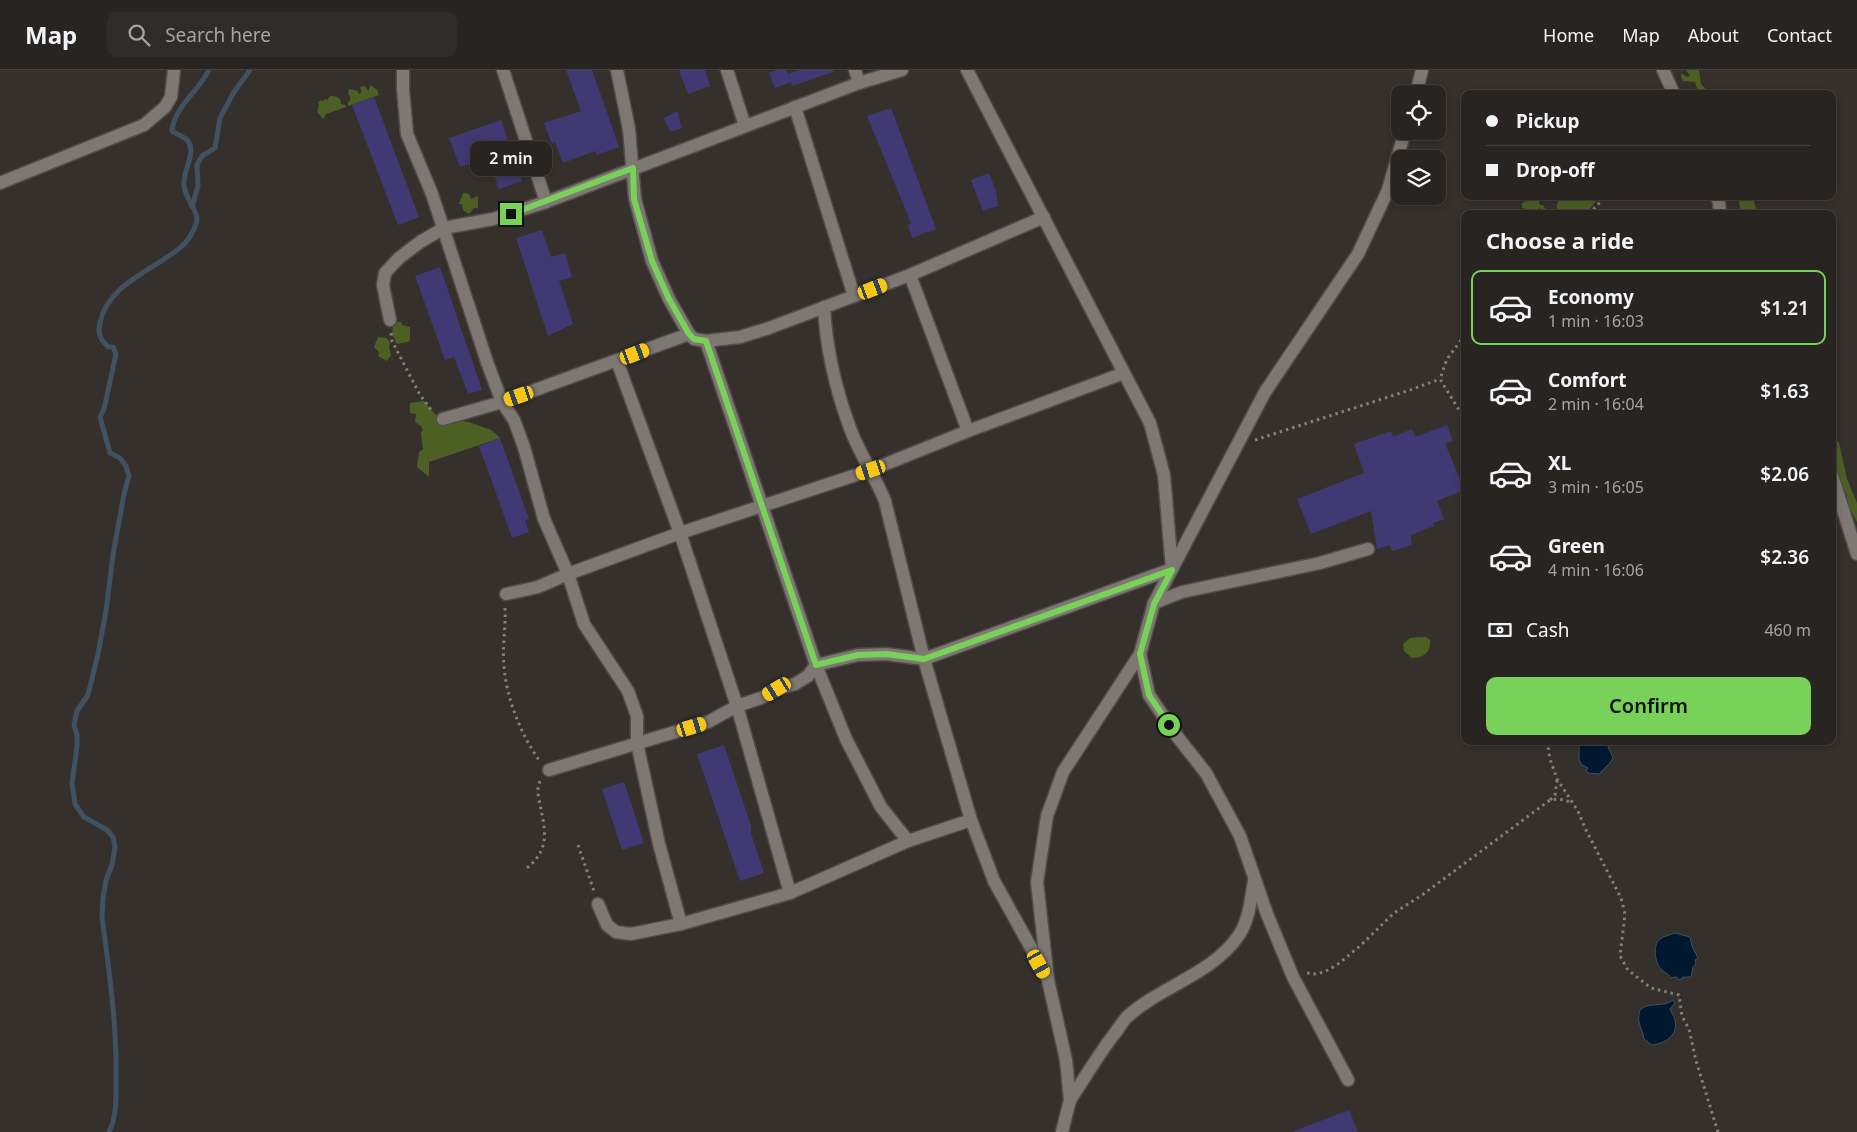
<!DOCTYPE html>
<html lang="en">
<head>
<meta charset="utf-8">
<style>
  :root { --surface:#282421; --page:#302c2a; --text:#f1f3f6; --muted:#a5a4a5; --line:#44413f; --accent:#78d158 }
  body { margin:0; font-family:"Noto Sans",sans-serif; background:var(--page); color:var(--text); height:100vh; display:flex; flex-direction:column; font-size:19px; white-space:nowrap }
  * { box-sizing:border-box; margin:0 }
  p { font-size:16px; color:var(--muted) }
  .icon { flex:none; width:28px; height:28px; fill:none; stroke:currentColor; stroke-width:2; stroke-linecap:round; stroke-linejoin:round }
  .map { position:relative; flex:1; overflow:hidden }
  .panel { position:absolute; left:1461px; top:140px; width:375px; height:535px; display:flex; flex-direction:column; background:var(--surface); border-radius:10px; box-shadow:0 2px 8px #0003,0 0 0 1px var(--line) }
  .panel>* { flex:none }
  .top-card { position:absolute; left:1461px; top:20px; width:375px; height:110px; border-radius:10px; box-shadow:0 2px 8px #0003,0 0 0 1px var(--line); display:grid; align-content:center; height:110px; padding:0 25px; background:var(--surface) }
  .fabs { position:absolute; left:1391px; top:15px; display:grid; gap:10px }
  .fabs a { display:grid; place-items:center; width:55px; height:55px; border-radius:10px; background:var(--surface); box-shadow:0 2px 8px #0003,0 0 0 1px var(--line); font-size:25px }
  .end { position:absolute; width:22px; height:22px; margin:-11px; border:6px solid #78d158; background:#111; box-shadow:0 0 0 2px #111 }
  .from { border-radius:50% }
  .bubble { position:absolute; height:35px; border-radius:10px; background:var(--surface); box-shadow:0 2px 8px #0003,0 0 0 1px var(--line); font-size:16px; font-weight:600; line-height:35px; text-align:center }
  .car { position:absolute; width:15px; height:30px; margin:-15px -8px; border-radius:6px; box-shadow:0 0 4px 1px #0007; background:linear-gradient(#f5c518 24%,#345 0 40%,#f5c518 0 76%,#345 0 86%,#f5c518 0) }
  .top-card b { display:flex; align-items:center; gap:18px; height:48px; font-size:19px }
  .top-card b+b { border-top:1px solid var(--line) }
  .top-card i { width:12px; height:12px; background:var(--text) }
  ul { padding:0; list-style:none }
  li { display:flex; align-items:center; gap:15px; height:75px; margin:0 10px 8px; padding:0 15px; border:2px solid transparent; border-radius:10px }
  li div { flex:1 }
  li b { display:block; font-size:19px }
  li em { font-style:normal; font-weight:600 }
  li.selected { border-color:var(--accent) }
  li>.icon { width:45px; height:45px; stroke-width:1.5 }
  h2 { padding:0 25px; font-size:22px; line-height:60px }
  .pay { display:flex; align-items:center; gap:12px; height:55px; padding:0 25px; font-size:19px }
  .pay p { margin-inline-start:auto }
  .action { display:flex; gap:10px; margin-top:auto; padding:10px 25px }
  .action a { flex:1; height:58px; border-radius:10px; background:var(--accent); color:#111; font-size:20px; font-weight:600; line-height:58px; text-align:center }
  header { display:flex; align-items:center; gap:30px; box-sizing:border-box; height:70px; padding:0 25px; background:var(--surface); border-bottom:1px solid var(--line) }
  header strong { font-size:24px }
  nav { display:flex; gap:28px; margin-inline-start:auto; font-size:18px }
  .search { width:350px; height:45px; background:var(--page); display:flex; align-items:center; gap:12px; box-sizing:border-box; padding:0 18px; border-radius:10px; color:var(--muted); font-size:19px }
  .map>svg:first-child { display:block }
</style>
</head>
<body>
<header>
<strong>Map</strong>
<div class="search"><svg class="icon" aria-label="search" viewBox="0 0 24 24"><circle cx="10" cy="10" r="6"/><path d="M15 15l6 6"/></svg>Search here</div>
<nav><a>Home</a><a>Map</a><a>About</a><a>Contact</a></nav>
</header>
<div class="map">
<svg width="1857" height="1062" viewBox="0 0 1857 1062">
  <rect width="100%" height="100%" fill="#36302c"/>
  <!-- green -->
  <g fill="#4c6024">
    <path d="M1686 0H1699L1701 14 1711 24H1699L1695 12 1683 11 1681 7V3L1687 7 1690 6Z"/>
    <path d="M371 15 377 20 379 25 348 36V32L350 31V26L348 24 349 19 357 21 359 24 362 22 360 17 365 16 368 21Z"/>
    <path d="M330 26C336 26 341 27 341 34L345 35 346 37 326 44 323 49 317 42 319 35 318 32 321 30 323 32 324 29 327 30Z"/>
    <path d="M463 123 469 124 471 129 478 126V138H474L469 144 463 140 462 134H459Z"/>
    <path d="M1533 126H1538L1540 135H1543L1546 140 1544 144H1541V139L1538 138V143C1534 145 1529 144 1526 142L1527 139 1522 138V133L1525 132 1524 127 1527 129Z"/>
    <path d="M1560 126H1601L1585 144H1557V135Z"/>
    <path d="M1738 126H1752L1758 144H1741Z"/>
    <path d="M396 252H401L402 255 410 257V270L408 272 397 274 395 271V269L392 265 393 255Z"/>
    <path d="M378 267 387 268 390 273 389 277 391 285 387 291 378 286 379 282 374 277Z"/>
    <path d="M424 331 435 344 443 349 469 352 491 360 500 368 429 392V407L417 397 419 382 423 379 421 363 423 360 421 356 415 352 416 344 410 343V333Z"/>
    <path d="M1832 357 1833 366 1839 373 1847 409 1857 433V452L1847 433V426L1833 390Z"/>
    <path d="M1419 567H1426L1430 570C1431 582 1424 588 1412 588L1404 581 1403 574 1410 568Z"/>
  </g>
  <!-- water -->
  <g fill="#001931" stroke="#405161">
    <path d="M1595 671H1609L1608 677 1613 688 1610 693 1599 704 1588 703 1586 701 1588 698 1582 695 1579 690V677L1581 675H1587V672L1595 673Z"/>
    <path d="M1675 863 1690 867 1692 876 1698 888 1695 890 1696 894 1693 897 1691 907H1683L1680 910 1676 907 1671 908C1668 903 1665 903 1662 900 1655 894 1652 875 1660 869 1664 866 1670 865 1675 863Z"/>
    <path d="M1673 930 1675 933 1670 939C1671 942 1673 944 1674 947 1680 964 1667 973 1652 975L1644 969C1642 956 1636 954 1640 940 1650 931 1663 938 1673 930Z"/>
  </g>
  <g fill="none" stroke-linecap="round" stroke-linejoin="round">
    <!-- stream -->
    <g stroke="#405161" stroke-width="5">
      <path d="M192 137 198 116 197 95 202 86 215 78 220 48 234 22 250 0"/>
      <path d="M109 1062C117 1046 116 1026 116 1009 117 954 109 900 102 847L103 828 106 810 112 795 115 777 113 767 107 760 84 747 75 734 72 713 77 677V665L74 655 77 641 88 625 98 584 106 541 113 485 124 424 129 406 126 396 120 388 110 383 100 347 104 339 116 284 113 277H108C106 274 102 271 101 268 98 263 99 258 100 253 107 214 155 200 182 176 188 171 193 162 196 154 201 142 183 128 184 112 184 100 196 83 188 71 185 67 176 64 172 61 174 37 199 21 209 0"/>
    </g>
  </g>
  <!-- building -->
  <g fill="#403973">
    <path d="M566 0H592L619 77 597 85 595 81 563 93 555 72 552 74 544 53 581 41Z"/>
    <path d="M679 0H705L710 16 688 24Z"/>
    <path d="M777 0H786L791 12 775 18 769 3Z"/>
    <path d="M799 0H833V2L792 16 788 4Z"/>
    <path d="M374 27 419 147 398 155 352 35Z"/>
    <path d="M891 38 936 159 912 168 908 156 911 153 867 46Z"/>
    <path d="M677 41 682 58 670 62 664 48Z"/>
    <path d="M501 50 522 111 499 119 488 88 460 97 449 68Z"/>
    <path d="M989 103 996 121 998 136 983 141 971 110Z"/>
    <path d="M542 160 551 187 565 183 572 207 559 211 573 254 548 266 516 168Z"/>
    <path d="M440 197 482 320 468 324 454 287 445 290 415 206Z"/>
    <path d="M1447 355 1453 371 1445 373 1464 420 1437 431 1444 449 1433 453 1434 456 1411 465 1412 475 1392 481 1390 475 1377 479 1371 441 1311 464 1297 429 1364 403 1354 374 1391 361 1393 367 1412 359 1415 367Z"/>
    <path d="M500 368 529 449 525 450 529 462 512 468 479 376Z"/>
    <path d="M724 675 751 756V764L764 803 740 811 697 684Z"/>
    <path d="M624 712 644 773 622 780 602 719Z"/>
    <path d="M1349 1040 1358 1062H1294V1061Z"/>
  </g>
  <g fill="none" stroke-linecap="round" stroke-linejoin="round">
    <defs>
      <g id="minor">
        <path d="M403 0V19L407 64 432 124 487 292 502 332 514 350 524 377 544 449 568 504 584 554 628 621 637 646V673L659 774 681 854"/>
        <path d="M503 0 546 132"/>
        <path d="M617 0 629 59 635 129 652 191 669 229 689 264"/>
        <path d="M727 0 745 56"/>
        <path d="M855 0 859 13"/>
        <path d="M967 0 1150 353 1164 405 1172 499 1154 533 1140 584 1063 702 1047 746 1037 812 1048 910 1066 990 1070 1030 1062 1062"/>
        <path d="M1663 0 1674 24"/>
        <path d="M1416 24 1422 0"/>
        <path d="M795 37 854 226"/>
        <path d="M0 113 144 55 165 37 171 27 174 0"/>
        <path d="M1716 126 1719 132 1720 144"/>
        <path d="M910 205 968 361"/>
        <path d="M824 237C826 277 836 320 850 358 859 383 875 406 885 431L924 589 971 750"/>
        <path d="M390 250 383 215 385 203 399 188 420 172 444 158 493 149 546 132 859 13 902 0"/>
        <path d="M706 271 816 595 846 669 881 737 908 771"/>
        <path d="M617 291 680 463 737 636 790 823"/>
        <path d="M443 349 502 332 689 264 694 269 706 271 740 267 769 258 910 205 1044 147"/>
        <path d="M1832 405 1857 484"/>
        <path d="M506 524 538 517 568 504 680 463 871 400 968 361 1124 303"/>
        <path d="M1154 533 1182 522 1320 493 1368 479"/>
        <path d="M1140 584 1149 625 1176 665 1206 703 1240 766 1267 844 1293 907 1348 1010"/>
        <path d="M549 700 708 652 737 636 761 628 777 619 795 614 808 606 816 595 858 585 886 584 924 589 1172 499 1265 322 1358 184 1388 120 1405 61"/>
        <path d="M598 834 607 855 616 862 631 864 681 854 790 823 908 771 971 750 994 811 1045 903"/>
        <path d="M1070 1030C1084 1009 1097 987 1112 967 1117 961 1121 954 1126 948 1160 916 1212 905 1239 865 1249 850 1251 829 1254 811"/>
      </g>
    </defs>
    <!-- minor casing -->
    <use href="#minor" stroke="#514c49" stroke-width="15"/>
    <!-- path -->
    <g stroke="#847f7c" stroke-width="3" stroke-dasharray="2.5 4" stroke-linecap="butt">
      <path d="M1589 144 1606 126"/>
      <path d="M391 263 392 271 420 325 432 341"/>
      <path d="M1465 265 1447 289 1440 309 1465 350"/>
      <path d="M1255 370 1413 319 1440 309"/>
      <path d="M505 538C506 558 502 577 504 596 506 627 521 665 539 690"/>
      <path d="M1547 671 1550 689 1557 709 1578 741 1585 758 1621 828 1625 844 1620 886 1628 900 1651 918 1679 925 1682 946 1689 959 1696 991 1718 1062"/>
      <path d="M1557 710 1555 725 1550 730 1559 729 1571 732"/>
      <path d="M578 775 594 821"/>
      <path d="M527 798C554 776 543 754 538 724V717L540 711"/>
      <path d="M1307 903 1315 904 1324 902 1337 895 1360 876 1394 843 1422 825 1550 730"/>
    </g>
    <!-- minor -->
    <use href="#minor" stroke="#7e7772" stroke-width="12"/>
  </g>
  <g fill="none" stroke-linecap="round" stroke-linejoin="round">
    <!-- route -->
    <path stroke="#78d158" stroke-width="6" d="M511 144 633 98 634 129 652 191 669 229 689 264 694 269 706 271 816 595 858 585 886 584 924 589 1172 500 1154 534 1140 584 1149 625 1169 655"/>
  </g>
</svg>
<div class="fabs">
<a><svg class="icon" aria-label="locate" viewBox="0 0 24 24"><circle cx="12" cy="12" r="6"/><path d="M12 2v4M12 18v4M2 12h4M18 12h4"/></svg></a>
<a><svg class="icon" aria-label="layers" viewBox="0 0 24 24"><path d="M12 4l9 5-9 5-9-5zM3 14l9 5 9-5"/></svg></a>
</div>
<i class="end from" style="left:1169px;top:655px"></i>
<i class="end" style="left:511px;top:144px"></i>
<div class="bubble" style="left:470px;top:71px;width:82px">2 min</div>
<i class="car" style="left:873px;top:219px;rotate:69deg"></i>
<i class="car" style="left:635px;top:284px;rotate:69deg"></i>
<i class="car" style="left:519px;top:326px;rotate:251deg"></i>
<i class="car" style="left:871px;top:400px;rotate:252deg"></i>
<i class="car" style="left:777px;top:619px;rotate:239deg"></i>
<i class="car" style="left:692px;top:657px;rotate:73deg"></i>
<i class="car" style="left:1039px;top:894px;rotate:151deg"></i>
<div class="top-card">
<b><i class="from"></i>Pickup</b>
<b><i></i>Drop-off</b>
</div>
<section class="panel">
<h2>Choose a ride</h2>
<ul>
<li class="selected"><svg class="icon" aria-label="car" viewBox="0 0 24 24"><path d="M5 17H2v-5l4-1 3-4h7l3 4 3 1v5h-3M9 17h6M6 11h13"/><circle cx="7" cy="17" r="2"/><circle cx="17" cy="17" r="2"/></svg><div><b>Economy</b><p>1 min · 16:03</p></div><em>$1.21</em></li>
<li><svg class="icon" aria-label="car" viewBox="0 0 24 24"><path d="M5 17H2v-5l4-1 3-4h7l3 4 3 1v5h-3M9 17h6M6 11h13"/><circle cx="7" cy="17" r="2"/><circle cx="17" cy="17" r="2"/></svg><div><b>Comfort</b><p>2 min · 16:04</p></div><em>$1.63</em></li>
<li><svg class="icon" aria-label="car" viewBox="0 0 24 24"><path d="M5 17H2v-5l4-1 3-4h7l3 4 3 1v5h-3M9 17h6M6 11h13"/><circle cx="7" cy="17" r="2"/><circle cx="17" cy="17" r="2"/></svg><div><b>XL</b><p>3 min · 16:05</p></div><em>$2.06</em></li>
<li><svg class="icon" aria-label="car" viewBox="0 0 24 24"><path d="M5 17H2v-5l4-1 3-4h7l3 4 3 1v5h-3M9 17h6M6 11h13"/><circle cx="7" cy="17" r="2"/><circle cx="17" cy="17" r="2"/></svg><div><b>Green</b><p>4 min · 16:06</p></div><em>$2.36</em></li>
</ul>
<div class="pay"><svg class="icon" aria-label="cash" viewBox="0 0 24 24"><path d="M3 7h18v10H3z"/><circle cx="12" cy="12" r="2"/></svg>Cash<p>460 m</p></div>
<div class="action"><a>Confirm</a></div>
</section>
</div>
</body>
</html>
